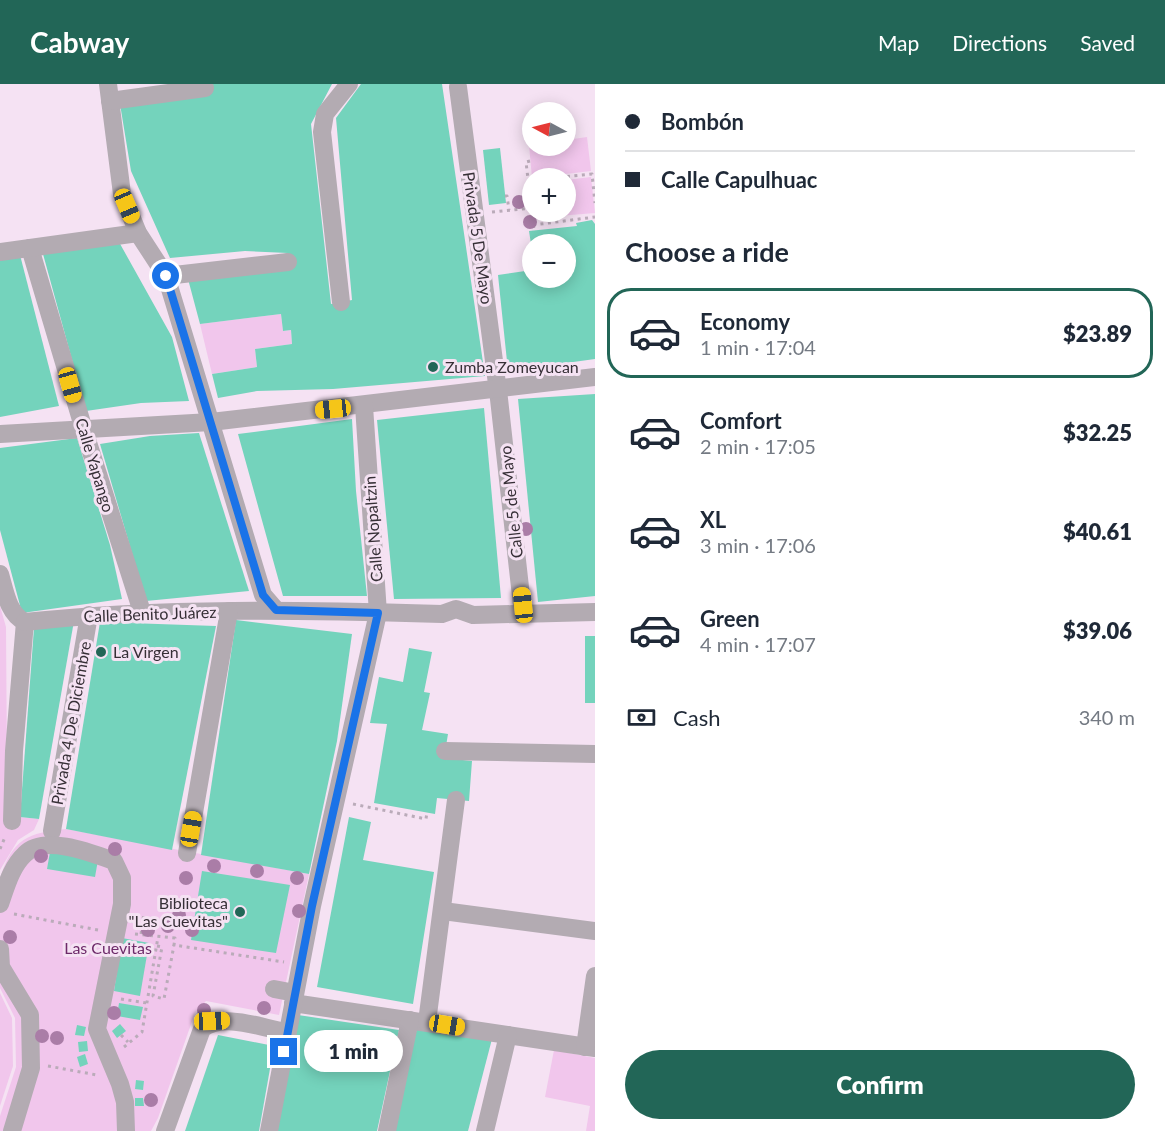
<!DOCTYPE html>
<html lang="en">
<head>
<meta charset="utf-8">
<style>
  :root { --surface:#fff; --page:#f6f6f7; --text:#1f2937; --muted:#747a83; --line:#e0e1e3; --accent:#226657 }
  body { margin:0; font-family:Lato,sans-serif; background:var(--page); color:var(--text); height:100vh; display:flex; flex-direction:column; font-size:22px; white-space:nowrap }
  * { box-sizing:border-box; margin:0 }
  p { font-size:20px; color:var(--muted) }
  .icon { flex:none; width:33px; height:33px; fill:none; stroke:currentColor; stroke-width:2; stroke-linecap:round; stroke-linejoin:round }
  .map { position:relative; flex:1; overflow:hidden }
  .panel { display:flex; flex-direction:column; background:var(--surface); width:570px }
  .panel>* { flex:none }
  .top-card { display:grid; align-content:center; height:132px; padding:0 30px; background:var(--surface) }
  .needle { width:39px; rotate:277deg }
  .buttons { position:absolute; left:522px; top:18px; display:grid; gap:12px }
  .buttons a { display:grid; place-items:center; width:54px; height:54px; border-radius:50%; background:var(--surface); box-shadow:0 3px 15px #0003; font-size:30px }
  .end { position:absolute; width:27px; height:27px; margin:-14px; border:8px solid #1a73e8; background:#fff; box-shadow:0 0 0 3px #fff }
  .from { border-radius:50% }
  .bubble { position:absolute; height:42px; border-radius:21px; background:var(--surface); box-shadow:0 3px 15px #0003; font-size:20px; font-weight:800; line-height:42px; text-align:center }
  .car { position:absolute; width:18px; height:36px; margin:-18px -9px; border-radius:8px; box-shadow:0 0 4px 2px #0007; background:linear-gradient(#f5c518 24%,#345 0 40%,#f5c518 0 76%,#345 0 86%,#f5c518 0) }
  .top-card b { display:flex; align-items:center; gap:21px; height:57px; font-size:22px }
  .top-card b+b { border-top:2px solid var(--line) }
  .top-card i { width:15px; height:15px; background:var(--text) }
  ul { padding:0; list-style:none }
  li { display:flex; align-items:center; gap:18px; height:90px; margin:0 12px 9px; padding:0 18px; border:3px solid transparent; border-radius:24px }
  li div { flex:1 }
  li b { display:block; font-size:22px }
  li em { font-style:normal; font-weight:800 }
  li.selected { border-color:var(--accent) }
  li>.icon { width:54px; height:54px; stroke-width:1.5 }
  h2 { padding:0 30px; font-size:27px; line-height:72px }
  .pay { display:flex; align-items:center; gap:15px; height:66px; padding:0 30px; font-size:22px }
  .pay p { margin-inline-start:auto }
  .primary-button { display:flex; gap:12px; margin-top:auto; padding:12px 30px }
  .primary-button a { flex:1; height:69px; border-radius:36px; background:var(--accent); color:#fff; font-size:24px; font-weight:800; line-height:69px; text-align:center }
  header { display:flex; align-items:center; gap:36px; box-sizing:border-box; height:84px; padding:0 30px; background:var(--accent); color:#fff }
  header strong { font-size:28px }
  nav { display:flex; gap:33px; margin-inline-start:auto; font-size:21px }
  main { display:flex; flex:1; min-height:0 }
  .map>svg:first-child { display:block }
</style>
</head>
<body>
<header>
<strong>Cabway</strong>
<nav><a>Map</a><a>Directions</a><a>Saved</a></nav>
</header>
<main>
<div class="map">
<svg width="595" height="1047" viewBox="0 0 595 1047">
  <rect width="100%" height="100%" fill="#f5e2f3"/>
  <!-- green -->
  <g fill="#f1c6ec">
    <path d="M587 53 591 87 532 94 529 61 566 62V56Z"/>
    <path d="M591 93 595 129 535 134 534 128H566V96Z"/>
    <path d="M281 230 283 247 291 246 292 260 255 265 257 283 212 290 200 240Z"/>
    <path d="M0 522 6 543 7 684 20 733 39 735 34 746 18 756 0 786Z"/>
    <path d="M66 745 309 790 279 931 206 917 195 929 158 1034 151 1047H0V1032L16 983 15 934 0 904V794C13 754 28 749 66 745Z"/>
    <path d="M0 909 12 934 13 982 0 1022Z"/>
    <path d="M554 966 595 974V1047H586L590 1022 545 1013Z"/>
  </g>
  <!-- building -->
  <g fill="#74d3bc">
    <path d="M205 0H332L311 40 331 220 352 216 336 34 361 0H442L485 292 333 305 257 307 218 314 212 290 257 283 255 265 292 260 291 246 283 247 281 230 200 240 188 195 288 169 245 167 170 174 131 87 120 20Z"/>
    <path d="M500 64 506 119 489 121 483 66Z"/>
    <path d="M592 136 595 140V275L508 287 498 191 532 186V194H566V160H531L529 147 577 142 576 139Z"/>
    <path d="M119 158 172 253 189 317 141 319 86 327 43 170Z"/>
    <path d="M20 171 59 322 0 333V174Z"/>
    <path d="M595 310V512L538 518 518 315Z"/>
    <path d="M484 324 501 514 394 515 377 336Z"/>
    <path d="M352 335 356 407 367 512H283L238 350Z"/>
    <path d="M199 349 249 507 146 517 100 360 150 352Z"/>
    <path d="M77 354 110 461 122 515 22 529 0 446V364Z"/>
    <path d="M236 536 352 550 337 657 309 790 201 771Z"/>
    <path d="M74 537 39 735 20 733 34 544Z"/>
    <path d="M100 538 216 542 172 766 66 745Z"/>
    <rect x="585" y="552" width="10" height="67"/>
    <path d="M409 564 432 568 424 608 430 609 422 646 448 650 444 674 472 677 469 717 437 714 435 730 374 719 387 640 370 639 379 593 403 598Z"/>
    <path d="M349 733 371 738 363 776 434 788 413 920 317 903Z"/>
    <path d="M50 768 98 776 95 793 47 785Z"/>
    <path d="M202 787 290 801 276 869 191 856Z"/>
    <path d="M129 829 137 830 136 839 128 838Z"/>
    <path d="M152 834 159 835 158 844 151 843Z"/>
    <path d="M122 854 149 859 140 912 114 907Z"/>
    <path d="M119 919 143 923 140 936 117 932Z"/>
    <path d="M298 931 399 946 377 1047H274Z"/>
    <path d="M120 940 126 947 117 954 112 947Z"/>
    <path d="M77 941 86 943 84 952 75 951Z"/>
    <path d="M417 944 492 955 468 1047H393Z"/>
    <path d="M218 951 274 962 259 1047H185Z"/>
    <path d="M87 957 88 967 79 968 78 958Z"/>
    <path d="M85 970 88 980 80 983 77 973Z"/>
    <path d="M136 996 144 997 143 1006 135 1005Z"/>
    <path d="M135 1014H143L144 1022H135Z"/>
  </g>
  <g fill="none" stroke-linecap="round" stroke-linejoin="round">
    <!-- path -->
    <g stroke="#baabb9" stroke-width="3" stroke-dasharray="3 4.5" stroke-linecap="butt">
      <path d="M530 77 526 78 534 146"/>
      <path d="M552 94 592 90 595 119"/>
      <path d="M505 112H507L509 126"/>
      <path d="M492 128 532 124"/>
      <path d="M533 141 595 133"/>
      <path d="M353 720 426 735 427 728"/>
      <path d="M0 765 5 753"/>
      <path d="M14 830 98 846"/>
      <path d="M135 850 175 854 174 861 284 878"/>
      <path d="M141 850 144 829"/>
      <path d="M157 862 162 863 153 912 164 915 174 861"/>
      <path d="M121 915 147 919"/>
      <path d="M121 951 128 958"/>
      <path d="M124 963 142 948 158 853"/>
      <path d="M48 982 97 991"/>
    </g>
    <!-- minor -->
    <g stroke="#b3abb2" stroke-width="18">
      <path d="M108 0 122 110 138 149 166 192 263 511 276 526"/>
      <path d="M458 3 499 315 523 530"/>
      <path d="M110 17 205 4"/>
      <path d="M30 164 84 346 142 528"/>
      <path d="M0 168 138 149"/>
      <path d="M166 192 288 178"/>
      <path d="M341 218 322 48 325 30 349 0"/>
      <path d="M0 350 211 338 595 293"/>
      <path d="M0 490C5 507 8 530 25 538L14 667 12 737"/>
      <path d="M25 538C164 523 303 526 442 530L456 525 473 531 595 528"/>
      <path d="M445 667 595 670"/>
      <path d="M52 747 89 531"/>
      <path d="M187 769 229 527"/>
      <path d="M0 820C6 803 11 783 25 770 44 750 92 769 114 777L122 794V820L97 945 120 1000 125 1018 126 1047"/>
      <path d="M443 827 595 847"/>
      <path d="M0 865 1 883 30 931 31 984 12 1047"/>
      <path d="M274 905 295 909"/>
      <path d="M293 919 595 964"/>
      <path d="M427 938 456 716"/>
      <path d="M585 963 595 892"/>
      <path d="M165 1047 202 945C224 928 261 944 287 948"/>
      <path d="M269 1047 312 822 378 529 364 322"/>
      <path d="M387 1047 410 936"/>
      <path d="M485 1047 508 951"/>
    </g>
  </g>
  <!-- trees -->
  <g fill="#aa7da7">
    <circle cx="519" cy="118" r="7"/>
    <circle cx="530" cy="138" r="7"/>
    <circle cx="526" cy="445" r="7"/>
    <circle cx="115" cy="765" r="7"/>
    <circle cx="41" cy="772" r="7"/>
    <circle cx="214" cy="782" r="7"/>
    <circle cx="257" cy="787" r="7"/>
    <circle cx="186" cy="794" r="7"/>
    <circle cx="297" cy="794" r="7"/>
    <circle cx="299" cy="827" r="7"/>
    <circle cx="179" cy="831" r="7"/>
    <circle cx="168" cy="842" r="7"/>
    <circle cx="148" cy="846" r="7"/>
    <circle cx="192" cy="846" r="7"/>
    <circle cx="10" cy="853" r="7"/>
    <circle cx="264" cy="924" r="7"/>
    <circle cx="204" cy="926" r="7"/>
    <circle cx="114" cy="929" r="7"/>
    <circle cx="42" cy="952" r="7"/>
    <circle cx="57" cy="954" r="7"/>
    <circle cx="151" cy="1016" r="7"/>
  </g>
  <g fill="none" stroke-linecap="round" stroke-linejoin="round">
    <!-- route -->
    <path stroke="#1a73e8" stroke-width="8" d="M166 192 263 511 276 526 378 529 312 822 284 968"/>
  </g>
  <!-- markers -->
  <g fill="#226657" stroke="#f5e2f3" stroke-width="2">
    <circle cx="433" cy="283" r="6"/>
    <circle cx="101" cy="568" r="6"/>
    <circle cx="240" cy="828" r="6"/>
  </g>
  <g text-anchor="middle" stroke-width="6" stroke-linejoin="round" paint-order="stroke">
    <!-- street labels -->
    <g font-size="16" fill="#362f36" stroke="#f5e2f3">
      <text transform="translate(478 154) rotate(82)" y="6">Privada 5 De Mayo</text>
      <text transform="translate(95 381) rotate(73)" y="6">Calle Yapango</text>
      <text transform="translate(511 418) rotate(-96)" y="6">Calle 5 de Mayo</text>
      <text transform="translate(373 445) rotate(-94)" y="6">Calle Nopaltzin</text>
      <text transform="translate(150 530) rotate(-2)" y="6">Calle Benito Juárez</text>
      <text transform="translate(71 639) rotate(-80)" y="6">Privada 4 De Diciembre</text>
    </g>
    <!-- poi labels -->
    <g font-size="16" fill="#362f36" stroke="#f5e2f3" text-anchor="start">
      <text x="445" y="289">Zumba Zomeyucan</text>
      <text x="113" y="574">La Virgen</text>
      <text x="228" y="825" text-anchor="end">Biblioteca<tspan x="228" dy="18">"Las Cuevitas"</tspan></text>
    </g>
    <!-- park labels -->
    <g font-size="16" fill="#6d2a69" stroke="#f5e2f3">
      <text x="108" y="870">Las Cuevitas</text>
    </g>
  </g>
</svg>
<div class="buttons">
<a><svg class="needle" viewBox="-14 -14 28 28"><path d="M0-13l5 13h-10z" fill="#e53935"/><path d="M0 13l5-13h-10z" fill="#747a83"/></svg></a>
<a>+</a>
<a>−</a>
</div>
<i class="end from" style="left:166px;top:192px"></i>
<i class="end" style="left:284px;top:968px"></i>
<div class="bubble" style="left:304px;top:946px;width:99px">1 min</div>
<i class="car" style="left:127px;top:122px;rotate:157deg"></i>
<i class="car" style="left:70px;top:301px;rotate:164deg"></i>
<i class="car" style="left:333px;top:325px;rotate:264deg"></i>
<i class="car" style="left:523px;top:521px;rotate:354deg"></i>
<i class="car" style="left:191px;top:745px;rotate:10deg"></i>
<i class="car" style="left:212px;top:937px;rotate:88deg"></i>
<i class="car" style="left:447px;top:941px;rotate:99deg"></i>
</div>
<section class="panel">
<div class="top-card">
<b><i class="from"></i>Bombón</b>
<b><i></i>Calle Capulhuac</b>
</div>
<h2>Choose a ride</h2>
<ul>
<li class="selected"><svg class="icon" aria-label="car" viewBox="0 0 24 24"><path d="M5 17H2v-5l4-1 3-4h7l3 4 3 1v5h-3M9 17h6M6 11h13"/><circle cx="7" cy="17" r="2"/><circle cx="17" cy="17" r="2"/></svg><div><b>Economy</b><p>1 min · 17:04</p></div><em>$23.89</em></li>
<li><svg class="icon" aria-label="car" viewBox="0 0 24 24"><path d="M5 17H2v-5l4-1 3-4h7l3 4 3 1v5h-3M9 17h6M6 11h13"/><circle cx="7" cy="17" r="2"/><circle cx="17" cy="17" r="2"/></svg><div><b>Comfort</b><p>2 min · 17:05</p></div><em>$32.25</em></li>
<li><svg class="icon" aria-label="car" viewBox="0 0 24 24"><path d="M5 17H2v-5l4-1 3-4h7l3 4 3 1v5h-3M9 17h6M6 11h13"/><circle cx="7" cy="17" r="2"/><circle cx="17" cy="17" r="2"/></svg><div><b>XL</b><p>3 min · 17:06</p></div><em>$40.61</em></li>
<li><svg class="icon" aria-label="car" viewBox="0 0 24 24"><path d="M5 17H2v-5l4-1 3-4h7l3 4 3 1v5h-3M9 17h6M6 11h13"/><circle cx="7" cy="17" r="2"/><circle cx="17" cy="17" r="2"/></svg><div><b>Green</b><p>4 min · 17:07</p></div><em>$39.06</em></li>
</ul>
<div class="pay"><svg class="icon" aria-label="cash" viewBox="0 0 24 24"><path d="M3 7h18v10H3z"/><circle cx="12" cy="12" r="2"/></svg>Cash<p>340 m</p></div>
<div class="primary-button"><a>Confirm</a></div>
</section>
</main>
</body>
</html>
